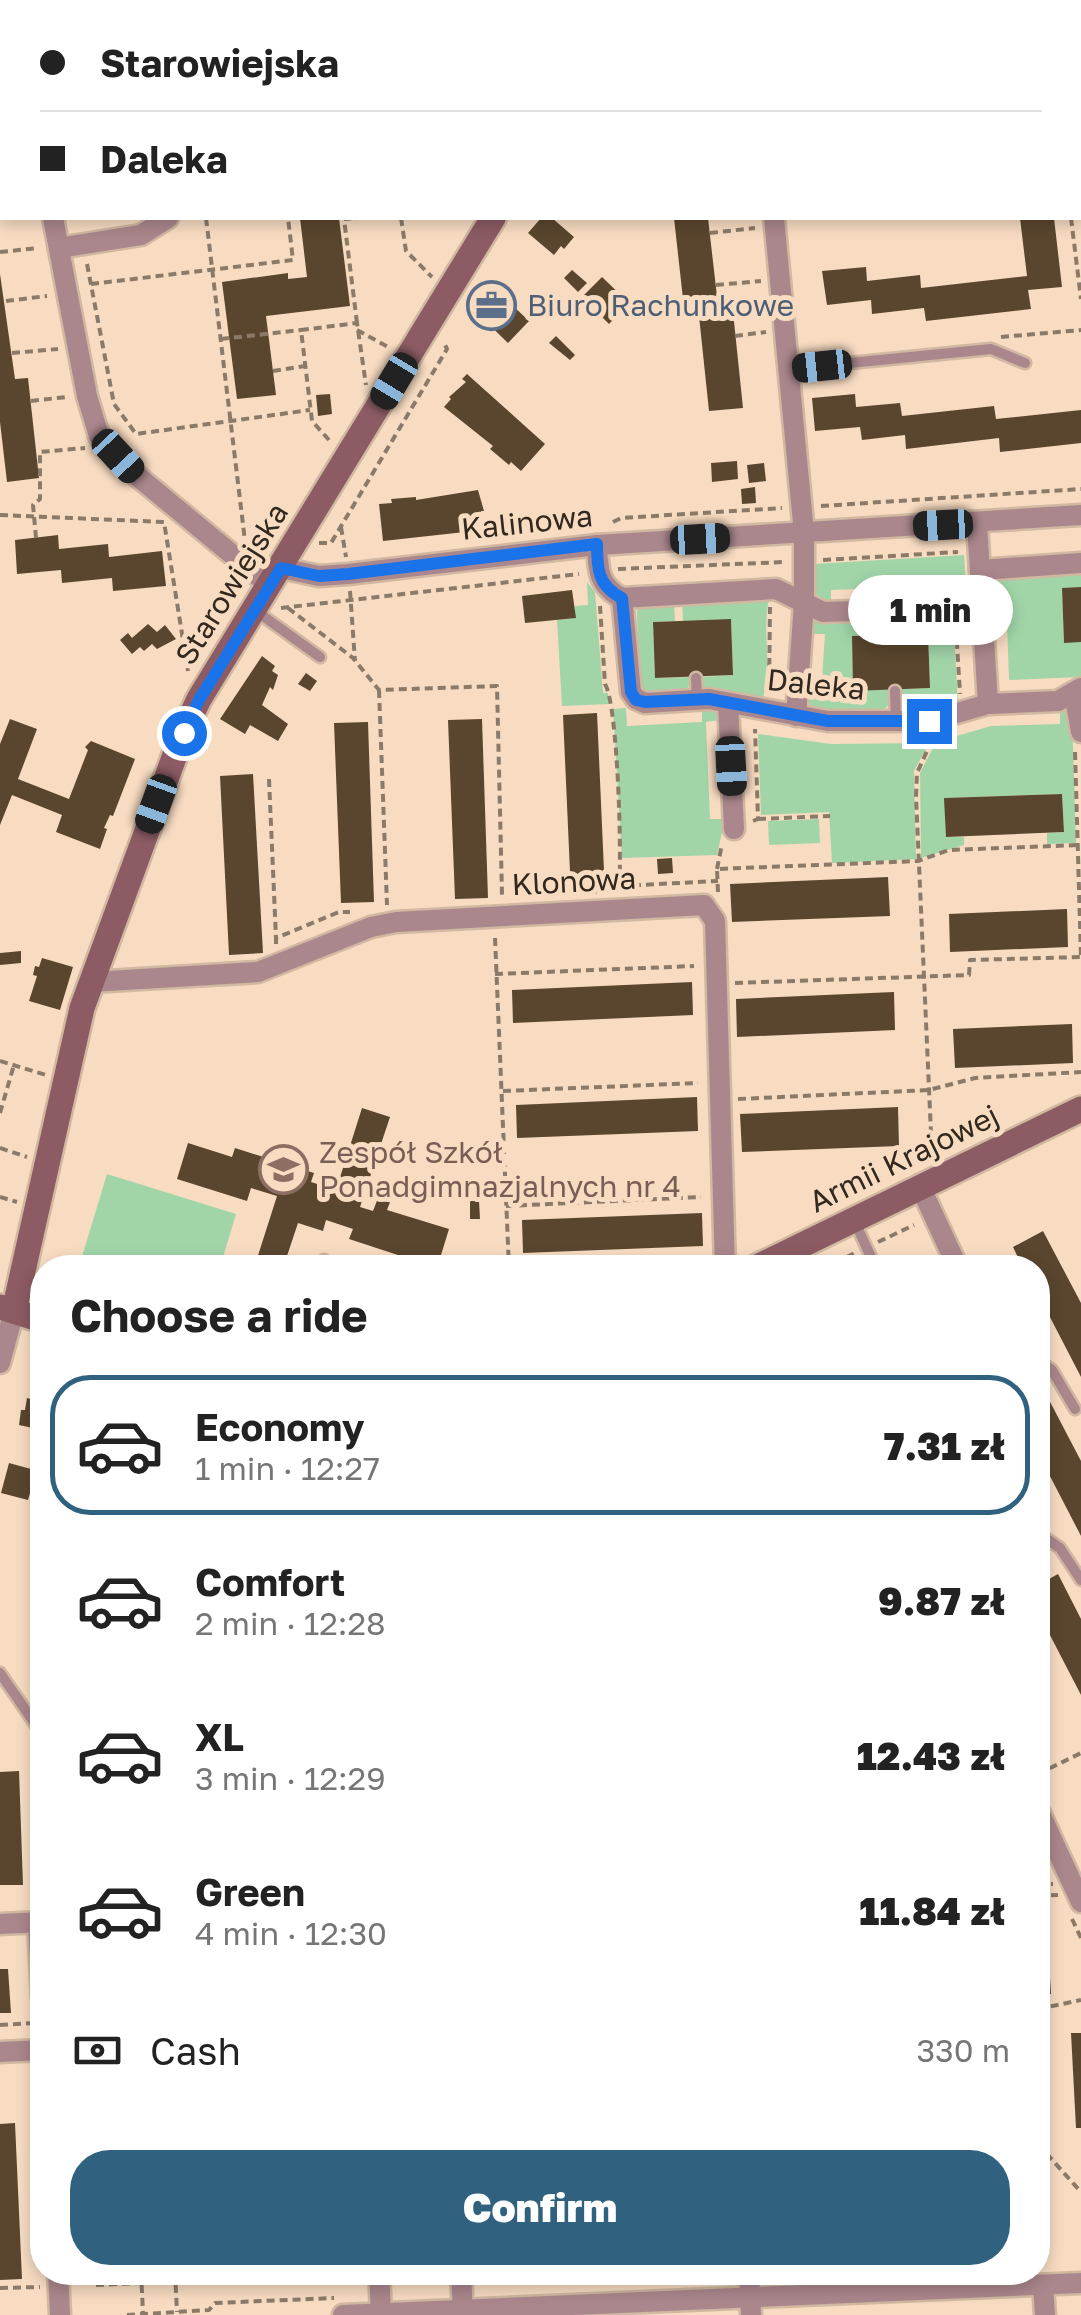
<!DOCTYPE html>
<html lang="en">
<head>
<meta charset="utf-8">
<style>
  :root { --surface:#fff; --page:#f6f6f6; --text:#222; --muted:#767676; --line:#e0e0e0; --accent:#30617f }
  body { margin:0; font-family:"Golos Text",sans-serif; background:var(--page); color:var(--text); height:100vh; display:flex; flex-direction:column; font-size:38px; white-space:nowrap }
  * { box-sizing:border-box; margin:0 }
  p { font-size:32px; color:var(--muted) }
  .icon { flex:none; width:55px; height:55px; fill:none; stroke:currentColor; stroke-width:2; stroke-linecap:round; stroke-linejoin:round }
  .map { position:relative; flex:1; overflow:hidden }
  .drawer { position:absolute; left:30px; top:1255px; width:1020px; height:1030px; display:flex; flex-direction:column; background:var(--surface); border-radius:40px; box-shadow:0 5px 15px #0003 }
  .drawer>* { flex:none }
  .guide { position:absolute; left:0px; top:0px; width:1082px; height:220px; box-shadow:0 5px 15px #0003; display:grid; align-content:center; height:220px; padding:0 40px; background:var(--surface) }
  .end { position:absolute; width:45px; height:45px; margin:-22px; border:12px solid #1a73e8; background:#fff; box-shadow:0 0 0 5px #fff }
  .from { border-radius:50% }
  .bubble { position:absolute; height:70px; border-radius:35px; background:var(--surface); box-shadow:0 5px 15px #0003; font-size:32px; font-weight:800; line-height:70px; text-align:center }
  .car { position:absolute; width:30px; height:60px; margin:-30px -15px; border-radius:12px; box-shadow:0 0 8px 2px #0007; background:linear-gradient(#222 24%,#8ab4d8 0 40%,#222 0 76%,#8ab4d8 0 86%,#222 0) }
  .guide b { display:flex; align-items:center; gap:35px; height:95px; font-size:38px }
  .guide b+b { border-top:2px solid var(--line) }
  .guide i { width:25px; height:25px; background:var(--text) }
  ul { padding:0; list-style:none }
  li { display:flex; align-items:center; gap:30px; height:140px; margin:0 20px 15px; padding:0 20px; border:5px solid transparent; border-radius:40px }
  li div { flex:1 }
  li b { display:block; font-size:38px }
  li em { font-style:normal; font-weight:800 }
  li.on { border-color:var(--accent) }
  li>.icon { width:90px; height:90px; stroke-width:1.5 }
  h2 { padding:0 40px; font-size:45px; line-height:120px }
  .pay { display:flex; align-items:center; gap:25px; height:110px; padding:0 40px; font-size:38px }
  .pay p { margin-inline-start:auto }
  .button { display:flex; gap:20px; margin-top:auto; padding:20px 40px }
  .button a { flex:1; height:115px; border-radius:40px; background:var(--accent); color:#fff; font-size:40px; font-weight:800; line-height:115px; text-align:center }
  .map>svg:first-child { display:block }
</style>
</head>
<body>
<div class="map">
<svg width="1081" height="2315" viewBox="0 0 1081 2315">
  <rect width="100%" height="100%" fill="#f8dcc2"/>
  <!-- green -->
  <g fill="#a1d5a8">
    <path d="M964 555 966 586 959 594 958 585 831 590V605L816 594 814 564Z"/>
    <path d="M1081 570V587L1062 589 1064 642H1081V677L1009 680 1006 594 991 595 993 579Z"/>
    <path d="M587 582 595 592 603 693H608L609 704 562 706 557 620 575 618V606L588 605Z"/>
    <path d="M770 596C760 631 775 668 761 703L704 690 700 677 733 675 731 620 683 621 682 599Z"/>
    <path d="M674 600 675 621 653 622 655 678 691 677 687 692 647 693 639 685 637 611 639 607Z"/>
    <path d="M953 616 958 704 911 713 902 707 900 689 930 688 928 634 880 635V618Z"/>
    <path d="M871 618V635L852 636 853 690 890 689 888 706 878 713 812 709 806 696 821 694 825 634H809L810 627 818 620Z"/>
    <path d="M702 707 716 710 721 720 706 722 710 819H725L717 855 622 858 613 709 626 708 627 726 702 722Z"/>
    <path d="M1060 709 1072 714 1076 843 1047 844V833L1064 832 1062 794 945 798 946 837H964V845L921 858 920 773 936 742 991 726 1060 724Z"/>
    <path d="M758 734 831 744 929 743 914 771 916 859 832 863 829 812 761 815Z"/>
    <path d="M819 819 820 843 769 845 768 821Z"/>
    <path d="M107 1174 236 1214 220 1267H104L81 1260Z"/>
  </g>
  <!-- building -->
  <g fill="#5a462e">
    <path d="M300 218H339L350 306 266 316 276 395 237 399 222 282 288 273V279L307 277Z"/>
    <path d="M541 218H552L574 237 564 249 561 246 554 255 528 233Z"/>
    <path d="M674 218H708L719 314 733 312 743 408 709 411 699 316 685 317Z"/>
    <path d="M1020 218H1054L1062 287 1028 290 1031 309 926 321 924 308 872 314 871 300 827 305 822 271 866 267 867 281 920 275 921 288 1027 276Z"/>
    <path d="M572 270 587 283 578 292 564 278Z"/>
    <path d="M0 274 15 379 28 378 39 478 7 482 0 422Z"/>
    <path d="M602 277 629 303 609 324 582 297Z"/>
    <path d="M497 291 529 321 508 343 476 312Z"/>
    <path d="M556 336 575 355 570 360 549 343Z"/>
    <path d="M467 374 545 444 521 471 511 462 509 465 490 449 493 446 444 407 451 399 449 397 466 382 462 379Z"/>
    <path d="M330 394 332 414 318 416 316 395Z"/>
    <path d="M855 394 856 407 900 403 902 416 994 406 996 419 1081 410V443L1000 452 999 438 906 449 905 435 862 440 860 427 815 431 812 398Z"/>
    <path d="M737 461 738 479 712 482 711 463Z"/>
    <path d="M764 463 766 481 749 483 747 465Z"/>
    <path d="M755 487 756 503 742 504 741 489Z"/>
    <path d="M478 490 484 511H481L483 530 383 541 379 504 392 503 391 499 416 497V500Z"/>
    <path d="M58 535 59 549 108 544 109 557 162 551 166 586 113 591 112 578 62 583 61 570 17 574 15 540Z"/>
    <path d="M1081 587V642L1064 643 1062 588Z"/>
    <path d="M572 590 576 618 525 623 522 596Z"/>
    <path d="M731 619 733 675 655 678 653 622Z"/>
    <path d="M148 624 157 632 165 625 176 639 157 649 152 644 144 651 140 647 132 654 120 640 128 633 132 638Z"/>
    <path d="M928 633 930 688 853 691 852 636Z"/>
    <path d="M262 656 275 666 272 671 278 675 273 690 270 687 262 705 288 724 278 741 250 725 245 734 220 719Z"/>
    <path d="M306 673 317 681 310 691 298 684Z"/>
    <path d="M597 713 605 893 571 894 563 715Z"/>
    <path d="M10 719 37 729 18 779 69 799 88 750 85 747 91 741 135 759 113 816 110 815 104 828 107 829 100 849 56 832 62 815 12 795 0 825V744Z"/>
    <path d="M482 719 488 898 455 899 448 720Z"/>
    <path d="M368 722 374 902 341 903 334 723Z"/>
    <path d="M253 774 263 953 229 955 220 776Z"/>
    <path d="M1062 794 1064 832 946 837 944 798Z"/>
    <path d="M672 858 673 873 658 874 657 859Z"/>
    <path d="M888 877 890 916 732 922 730 884Z"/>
    <path d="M1067 909 1068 947 950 952 949 914Z"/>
    <path d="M21 951V963L0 965V953Z"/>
    <path d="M42 958 73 967 60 1010 29 1001 37 976 33 975 35 966 39 967Z"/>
    <path d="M692 982 693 1015 513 1023 512 990Z"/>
    <path d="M894 992 895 1030 737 1037 736 999Z"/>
    <path d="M1072 1024 1073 1063 955 1068 953 1029Z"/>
    <path d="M697 1097 698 1131 517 1138 516 1105Z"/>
    <path d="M898 1107 899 1146 742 1152 740 1114Z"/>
    <path d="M362 1108 390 1117 360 1207 373 1211 378 1198 390 1202 387 1210 449 1229 437 1268H407L410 1259 349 1239 353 1229 326 1220 323 1231 298 1223 283 1268H254L277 1196 251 1188 247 1201 177 1179 188 1143 232 1157 235 1148 314 1173 311 1182 336 1190Z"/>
    <path d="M470 1201H479L480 1219H470Z"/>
    <path d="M702 1213 703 1246 523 1253 522 1220Z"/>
    <path d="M1043 1231 1081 1303V1377L1038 1294V1268H1023L1013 1247Z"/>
    <path d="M35 1349 42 1350V1376L30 1373Z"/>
    <path d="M27 1398 42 1402V1430L19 1425 21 1410H25Z"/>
    <path d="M1048 1398 1081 1461V1536L1038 1453V1403Z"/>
    <path d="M9 1463 42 1472 38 1488 32 1486 28 1500 1 1493Z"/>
    <path d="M32 1529H42V1691H39Z"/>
    <path d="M1058 1574 1081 1619V1695L1038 1612V1585Z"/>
    <path d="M19 1771 23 1885H0V1772Z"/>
    <path d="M1038 1899H1045L1051 1994 1038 1995Z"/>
    <path d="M0 1969H8L11 2013H0Z"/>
    <path d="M1071 2033H1081V2128H1076Z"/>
    <path d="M15 2123 22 2279 0 2280V2124Z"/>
  </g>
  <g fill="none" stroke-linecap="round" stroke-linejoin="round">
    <defs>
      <g id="lane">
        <path d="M789 369 991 349 1025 363"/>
        <path d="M256 611 320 657"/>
        <path d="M696 678 697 699"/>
        <path d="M895 691 896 721"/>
        <path d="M854 1220 876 1268"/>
        <path d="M322 1268 324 1260"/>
        <path d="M1038 1360 1052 1370 1075 1409"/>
        <path d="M1038 1533 1060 1548 1081 1580"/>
        <path d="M0 1673 42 1734"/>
        <path d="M1038 1847 1054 1846"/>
      </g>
      <g id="street">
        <path d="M167 0 168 2"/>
        <path d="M0 121 2 122"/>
        <path d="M53 218 87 396 99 436 136 475 269 585"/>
        <path d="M774 218 804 533V603L796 716"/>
        <path d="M59 248 141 235 168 218"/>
        <path d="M977 523 988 704 1058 701 1081 688"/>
        <path d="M597 545C598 569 598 586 622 598L631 692 636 699 645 703 709 699 828 721H929L988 704"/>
        <path d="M281 568 319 576 348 574 597 545 1081 515"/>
        <path d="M980 570 1081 563"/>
        <path d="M622 598 776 589 823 612 982 607"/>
        <path d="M1074 693 1081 732"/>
        <path d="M728 703 734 829"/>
        <path d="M91 982 258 972 371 927 396 922 704 905 715 921 725 1268"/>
        <path d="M920 1186 958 1268"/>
        <path d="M0 1363 14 1311"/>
        <path d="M1038 1809 1081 1902"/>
        <path d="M38 1922 42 1998"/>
        <path d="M0 1924 42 1922"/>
        <path d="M0 2052 42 2050"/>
        <path d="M58 2272 60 2315"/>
        <path d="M379 2272 381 2313"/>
        <path d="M461 2272 463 2315"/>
        <path d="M749 2272 751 2315"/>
        <path d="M1043 2285 1045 2315"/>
        <path d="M343 2315 1081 2283"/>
      </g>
      <g id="secondary">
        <path d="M635 2 637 0"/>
        <path d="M755 1268 1081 1109"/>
        <path d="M0 1307 42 1320"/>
        <path d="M14 1311 82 1008 183 733 199 699 493 218"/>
      </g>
    </defs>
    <!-- lane casing -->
    <use href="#lane" stroke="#d0b8a1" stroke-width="15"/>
    <!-- street casing -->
    <use href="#street" stroke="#d0b8a1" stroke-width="25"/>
    <!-- secondary casing -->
    <use href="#secondary" stroke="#d0b8a1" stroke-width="30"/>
    <!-- path -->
    <g stroke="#8c7a69" stroke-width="4" stroke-dasharray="8 5" stroke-linecap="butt">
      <path d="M196 0 197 2"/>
      <path d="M384 0V2"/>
      <path d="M929 2 943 0"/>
      <path d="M965 2 966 0"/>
      <path d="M0 39H2"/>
      <path d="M0 208H2"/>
      <path d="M206 218 245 541"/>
      <path d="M401 218 406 251 432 277"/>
      <path d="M1071 218 1081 299"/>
      <path d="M710 233 755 228"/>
      <path d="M0 252 38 248"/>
      <path d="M87 264 114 404 136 434 310 410"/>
      <path d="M91 284 293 260 288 218"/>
      <path d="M716 285 761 281"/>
      <path d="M6 301 47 296"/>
      <path d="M357 323 344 219 358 218"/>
      <path d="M357 330 388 347"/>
      <path d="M735 336 766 332"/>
      <path d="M1001 337 1081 330"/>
      <path d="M221 339 301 330"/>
      <path d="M12 353 58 349"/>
      <path d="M273 371 305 366"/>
      <path d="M31 401 66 397"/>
      <path d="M329 440 312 421 301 330 357 323 366 385"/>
      <path d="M821 506 1081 489"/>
      <path d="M0 515 164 522 188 671"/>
      <path d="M613 522 621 518 782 508"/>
      <path d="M341 527 346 557"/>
      <path d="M36 538 33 505 40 499V452L85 448"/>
      <path d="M319 543H331L447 349 444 343"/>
      <path d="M260 551 284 512"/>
      <path d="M823 560 958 552"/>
      <path d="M618 569 784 562"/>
      <path d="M350 591 355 661"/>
      <path d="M600 606 605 684C618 705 622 859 619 889"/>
      <path d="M281 608 579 574"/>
      <path d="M288 608 353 658 379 690 497 686 502 895"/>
      <path d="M956 628 960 694"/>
      <path d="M379 690 387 905"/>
      <path d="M769 692 770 607"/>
      <path d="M932 740 917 773 916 797 932 1156"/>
      <path d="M1075 752 1081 958"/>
      <path d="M269 779 276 938"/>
      <path d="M758 819 830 816"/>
      <path d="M753 821 758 819 755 729"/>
      <path d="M717 869 722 844"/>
      <path d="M620 886 718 881"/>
      <path d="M718 892 717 869 918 861 949 850 1079 845"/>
      <path d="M495 938 509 1268"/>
      <path d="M276 944V938L339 912H350"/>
      <path d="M495 974 694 966"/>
      <path d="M735 983 969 975 970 960 1081 957"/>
      <path d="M0 1061 46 1075"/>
      <path d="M503 1091 698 1083"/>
      <path d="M738 1099 929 1090 975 1078 1081 1072"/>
      <path d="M0 1113 14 1065"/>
      <path d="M0 1148 27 1157"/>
      <path d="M0 1197 17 1202"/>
      <path d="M506 1206 701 1197"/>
      <path d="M878 1242 914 1225"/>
      <path d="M823 1268 855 1253"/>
      <path d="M1038 1774 1081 1753"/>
      <path d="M1038 1884H1053"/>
      <path d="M1038 1896 1058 1895"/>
      <path d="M1072 1919 1081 1938"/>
      <path d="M1038 2009 1081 2000"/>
      <path d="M0 2025 34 2023"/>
      <path d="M37 2070 42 2165"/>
      <path d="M1038 2144 1081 2192"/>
      <path d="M141 2272 143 2313"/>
      <path d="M175 2272 177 2312"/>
      <path d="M96 2285 141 2283 151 2272"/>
      <path d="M0 2288 40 2287"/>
      <path d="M127 2315 209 2310 215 2303 334 2298"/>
    </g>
    <!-- lane -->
    <use href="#lane" stroke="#aa878d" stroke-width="10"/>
    <!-- street -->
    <use href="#street" stroke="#aa878d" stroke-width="20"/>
    <!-- secondary -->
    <use href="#secondary" stroke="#8c5b64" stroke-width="25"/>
  </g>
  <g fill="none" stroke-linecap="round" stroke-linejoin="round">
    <!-- route -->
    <path stroke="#1a73e8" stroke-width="12" d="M184 733 199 700 281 568 319 576 348 574 597 544C597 569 598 586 622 598L631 692 636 700 645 702 709 699 828 721H929"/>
  </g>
  <!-- icons -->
  <defs>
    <symbol id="office-ring" viewBox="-11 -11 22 22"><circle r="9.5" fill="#f8dcc2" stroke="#5c6f8a" stroke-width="1.5"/><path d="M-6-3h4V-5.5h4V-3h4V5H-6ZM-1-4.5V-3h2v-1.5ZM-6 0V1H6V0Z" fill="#5c6f8a"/></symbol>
    <symbol id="school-ring" viewBox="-11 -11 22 22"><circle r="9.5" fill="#f8dcc2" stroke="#8d6e63" stroke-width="1.5"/><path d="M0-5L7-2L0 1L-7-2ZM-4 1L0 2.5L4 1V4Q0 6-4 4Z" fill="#8d6e63"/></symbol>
  </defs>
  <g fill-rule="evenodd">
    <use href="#office-ring" x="464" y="278" width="55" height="55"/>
    <use href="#school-ring" x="256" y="1142" width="55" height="55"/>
  </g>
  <g text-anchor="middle" stroke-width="10" stroke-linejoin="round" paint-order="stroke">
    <!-- service labels -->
    <g font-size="30" fill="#4e5e75" stroke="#f8dcc2" text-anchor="start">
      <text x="527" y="316">Biuro Rachunkowe</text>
    </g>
    <!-- street labels -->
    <g font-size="30" fill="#32281e" stroke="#f8dcc2">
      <text transform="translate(527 523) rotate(-6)" y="10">Kalinowa</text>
      <text transform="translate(232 584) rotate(-58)" y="10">Starowiejska</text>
      <text transform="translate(816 685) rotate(6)" y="10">Daleka</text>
      <text transform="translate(574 882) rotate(-3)" y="10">Klonowa</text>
      <text transform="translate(904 1159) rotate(-26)" y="10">Armii Krajowej</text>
    </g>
    <!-- education labels -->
    <g font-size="30" fill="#785e54" stroke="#f8dcc2" text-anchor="start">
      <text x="319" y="1163">Zespół Szkół<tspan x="319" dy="34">Ponadgimnazjalnych nr 4</tspan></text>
    </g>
  </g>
</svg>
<i class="end from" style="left:184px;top:733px"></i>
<i class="end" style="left:929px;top:721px"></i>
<div class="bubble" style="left:848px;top:575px;width:165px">1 min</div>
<i class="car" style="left:822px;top:366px;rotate:264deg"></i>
<i class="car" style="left:394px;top:381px;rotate:211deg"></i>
<i class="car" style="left:118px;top:456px;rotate:137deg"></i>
<i class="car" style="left:943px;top:525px;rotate:267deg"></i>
<i class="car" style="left:700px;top:539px;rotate:87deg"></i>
<i class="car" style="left:731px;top:766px;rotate:177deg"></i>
<i class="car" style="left:156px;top:804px;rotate:200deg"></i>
<div class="guide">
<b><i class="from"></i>Starowiejska</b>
<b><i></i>Daleka</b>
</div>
<section class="drawer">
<h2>Choose a ride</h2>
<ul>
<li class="on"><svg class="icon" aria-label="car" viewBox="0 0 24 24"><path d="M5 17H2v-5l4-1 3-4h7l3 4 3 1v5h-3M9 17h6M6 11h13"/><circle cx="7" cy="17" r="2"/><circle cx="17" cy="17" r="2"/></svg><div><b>Economy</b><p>1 min · 12:27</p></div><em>7.31 zł</em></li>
<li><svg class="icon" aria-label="car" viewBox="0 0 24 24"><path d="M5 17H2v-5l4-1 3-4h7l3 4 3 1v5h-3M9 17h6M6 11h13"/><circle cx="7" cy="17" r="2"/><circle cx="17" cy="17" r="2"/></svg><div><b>Comfort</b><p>2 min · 12:28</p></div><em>9.87 zł</em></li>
<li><svg class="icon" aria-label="car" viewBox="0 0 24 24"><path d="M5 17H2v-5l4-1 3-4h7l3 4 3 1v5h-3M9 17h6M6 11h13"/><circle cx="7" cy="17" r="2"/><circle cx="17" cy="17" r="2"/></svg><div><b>XL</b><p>3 min · 12:29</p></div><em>12.43 zł</em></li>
<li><svg class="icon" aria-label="car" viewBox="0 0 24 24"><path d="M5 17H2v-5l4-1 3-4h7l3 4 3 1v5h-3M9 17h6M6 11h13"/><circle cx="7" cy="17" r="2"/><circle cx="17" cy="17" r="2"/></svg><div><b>Green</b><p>4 min · 12:30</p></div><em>11.84 zł</em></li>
</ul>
<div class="pay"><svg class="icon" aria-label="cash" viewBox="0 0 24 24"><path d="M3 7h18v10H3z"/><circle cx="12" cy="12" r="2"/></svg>Cash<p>330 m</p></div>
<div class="button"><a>Confirm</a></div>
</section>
</div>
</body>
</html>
